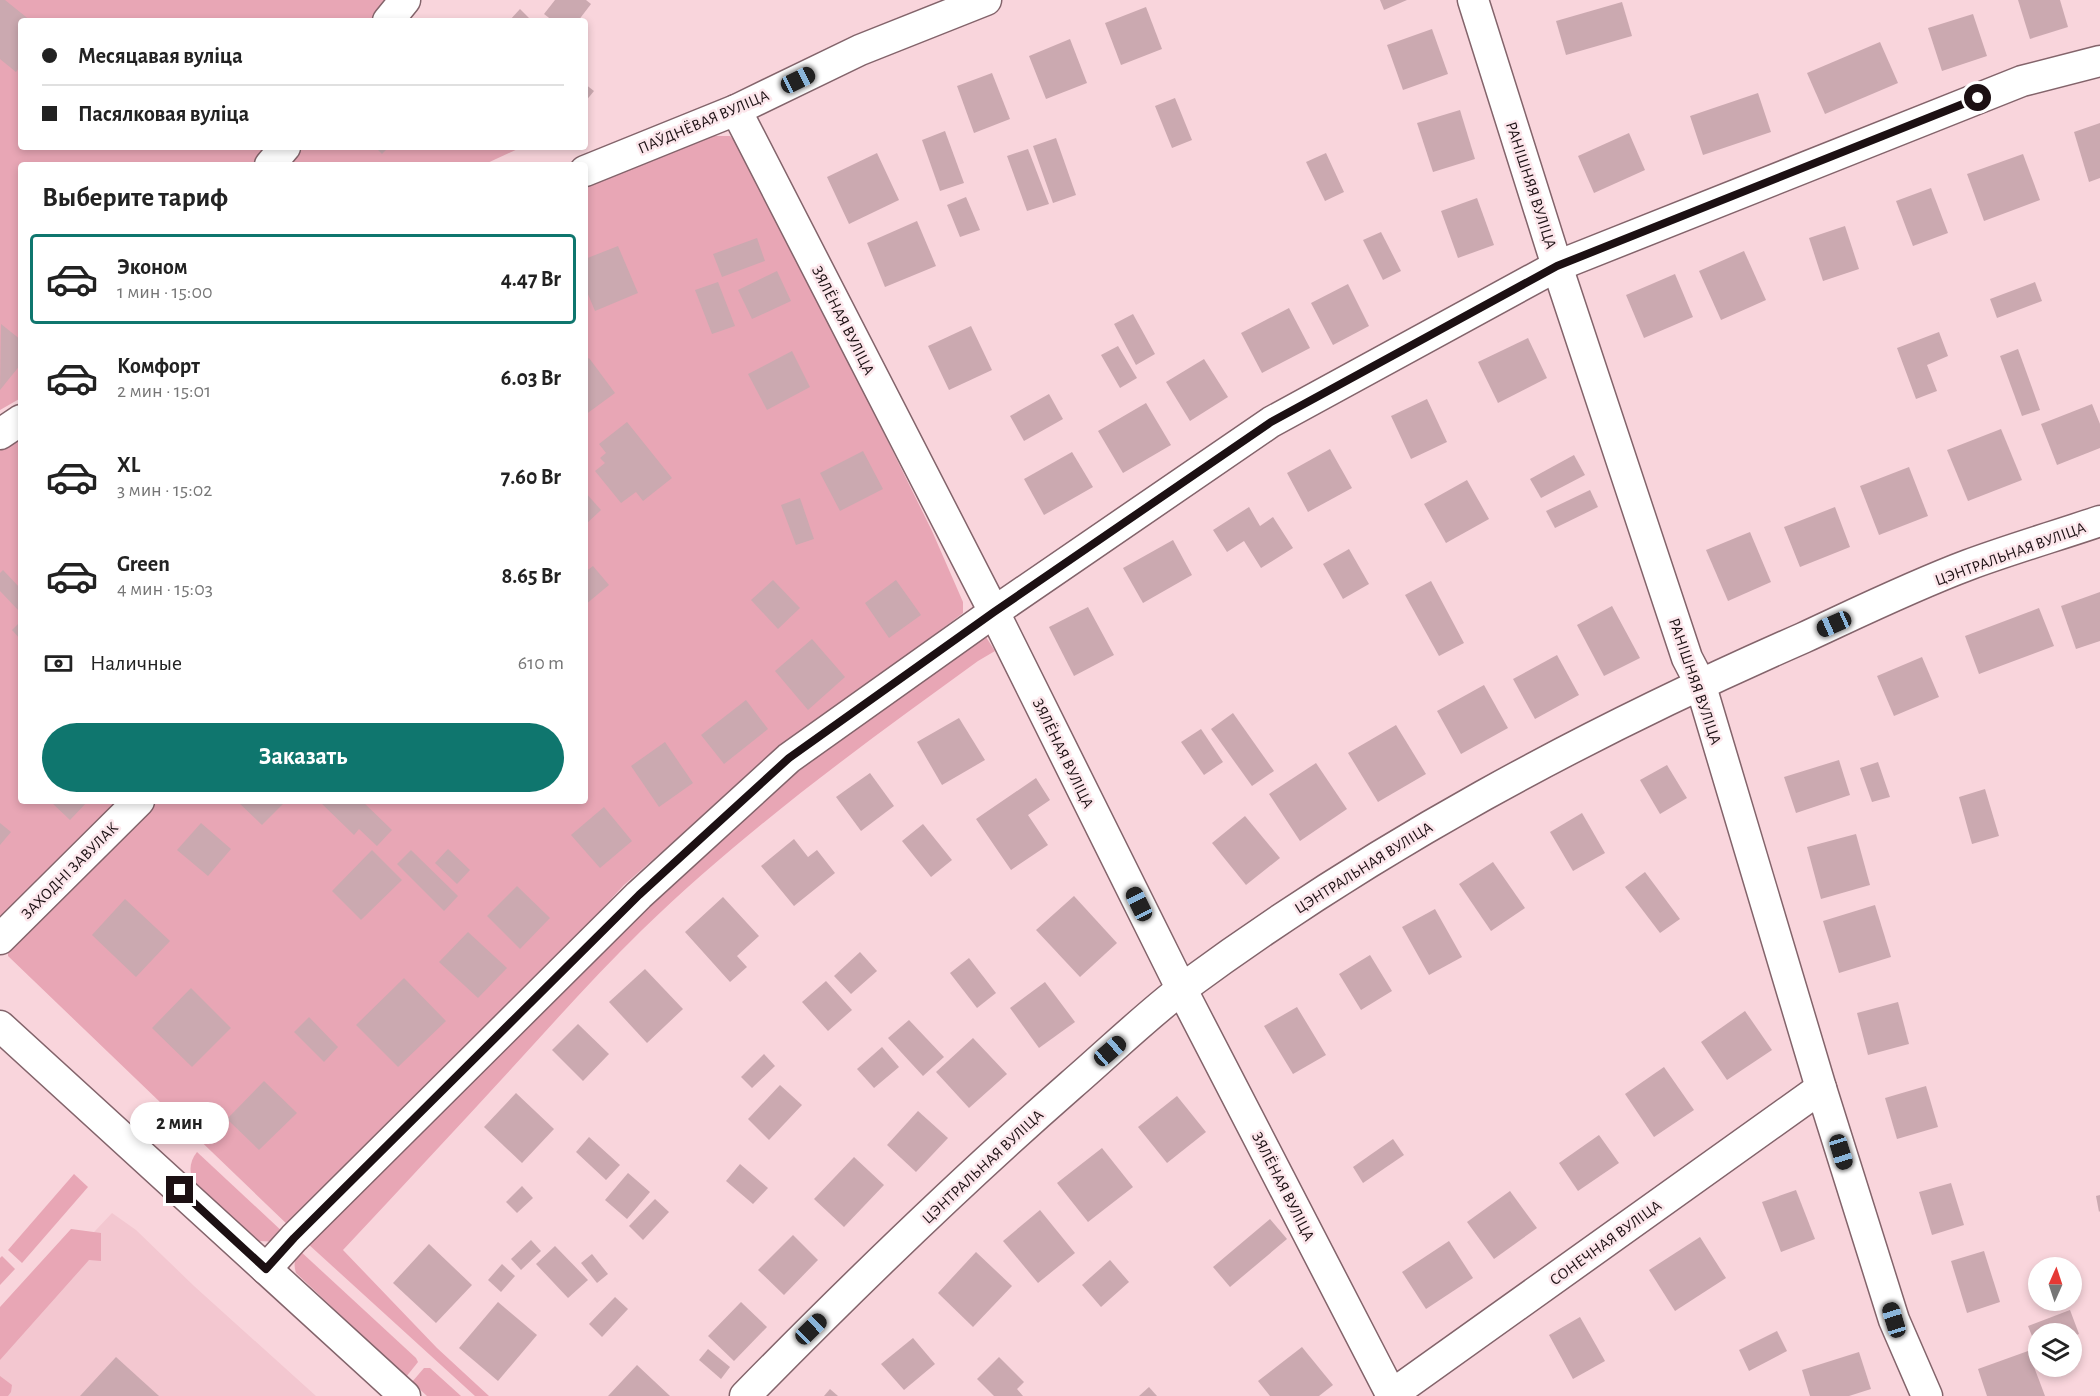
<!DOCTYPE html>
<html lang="ru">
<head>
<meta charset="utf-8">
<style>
  :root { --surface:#fff; --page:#f6f6f6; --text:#222; --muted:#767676; --line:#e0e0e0; --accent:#0f766e }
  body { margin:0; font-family:"Alegreya Sans",sans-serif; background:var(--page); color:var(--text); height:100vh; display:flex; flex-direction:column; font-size:22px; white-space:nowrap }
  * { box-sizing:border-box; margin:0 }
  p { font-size:20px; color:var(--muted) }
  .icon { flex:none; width:33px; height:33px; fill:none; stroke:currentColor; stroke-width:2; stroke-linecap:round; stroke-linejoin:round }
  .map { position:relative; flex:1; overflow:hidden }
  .sheet { position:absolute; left:18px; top:162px; width:570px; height:642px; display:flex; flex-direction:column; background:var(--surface); border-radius:6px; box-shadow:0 3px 9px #0003 }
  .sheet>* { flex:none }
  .guide { position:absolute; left:18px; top:18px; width:570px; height:132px; border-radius:6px; box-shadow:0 3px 9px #0003; display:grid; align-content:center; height:132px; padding:0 24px; background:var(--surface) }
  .needle { width:39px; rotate:3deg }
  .tools { position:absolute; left:2028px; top:1257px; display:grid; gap:12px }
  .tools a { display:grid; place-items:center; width:54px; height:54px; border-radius:50%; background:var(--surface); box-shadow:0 3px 9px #0003; font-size:30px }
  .end { position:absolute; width:27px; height:27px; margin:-14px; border:8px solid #1c1013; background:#fff; box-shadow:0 0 0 3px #fff }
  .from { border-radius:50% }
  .bubble { position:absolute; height:42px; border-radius:21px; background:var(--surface); box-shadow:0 3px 9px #0003; font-size:20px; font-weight:700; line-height:42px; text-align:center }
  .car { position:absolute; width:18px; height:36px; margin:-18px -9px; border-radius:8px; box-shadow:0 0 4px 2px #0007; background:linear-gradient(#222 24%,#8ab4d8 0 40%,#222 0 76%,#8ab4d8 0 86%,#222 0) }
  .guide b { display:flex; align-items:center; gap:21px; height:57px; font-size:22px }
  .guide b+b { border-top:2px solid var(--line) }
  .guide i { width:15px; height:15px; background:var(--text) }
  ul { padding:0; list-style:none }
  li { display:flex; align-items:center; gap:18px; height:90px; margin:0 12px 9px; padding:0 12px; border:3px solid transparent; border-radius:6px }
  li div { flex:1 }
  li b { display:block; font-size:22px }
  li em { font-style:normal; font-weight:700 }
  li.on { border-color:var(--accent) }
  li>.icon { width:54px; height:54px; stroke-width:1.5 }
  h2 { padding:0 24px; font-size:27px; line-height:72px }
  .pay { display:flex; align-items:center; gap:15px; height:66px; padding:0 24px; font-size:22px }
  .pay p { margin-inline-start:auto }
  .button { display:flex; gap:12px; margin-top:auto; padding:12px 24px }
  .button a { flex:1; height:69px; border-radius:36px; background:var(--accent); color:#fff; font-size:24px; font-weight:700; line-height:69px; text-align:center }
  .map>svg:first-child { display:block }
</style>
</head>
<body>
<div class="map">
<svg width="2100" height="1396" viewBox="0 0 2100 1396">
  <rect width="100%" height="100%" fill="#f9d5dc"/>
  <!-- built -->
  <path fill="#f3c7d0" d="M112 1213 136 1230 194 1286 316 1396H0V1332Z"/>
  <!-- green -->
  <g fill="#e8a6b5">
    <path d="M0 0H420L404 21H21V147H522L483 165H21V398L0 410Z"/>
    <path d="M712 136H730L745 151 932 531 963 602V613L744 780 624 885 576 937 290 1227 8 956V947L154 801H585V187Z"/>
    <path d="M21 433V801H121L0 920V447Z"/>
    <path d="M977 636 986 637 995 651 978 661C862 745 745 830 642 930 597 974 555 1021 512 1068 456 1129 399 1190 343 1250L437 1348 489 1396H475L307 1243 550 1000 731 825 805 766Z"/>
    <path d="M197 1152 285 1234 278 1242 259 1241 196 1184C188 1174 189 1162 197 1152Z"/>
    <path d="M74 1174 88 1187 22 1263 8 1250Z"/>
    <path d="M71 1229 101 1233V1261L89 1260 0 1360V1307Z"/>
    <path d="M299 1250 416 1358 418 1362 406 1377 296 1273C293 1264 295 1258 299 1250Z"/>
    <path d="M2 1256 15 1269 0 1285V1258Z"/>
    <path d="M424 1368H430L461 1396H427L412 1382Z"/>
    <path d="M0 1376 12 1385 11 1392 8 1396H0Z"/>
  </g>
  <!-- building -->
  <g fill="#cba9b0">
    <path d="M0 0H5L31 21H21V65L16 72 0 59Z"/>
    <path d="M555 0H586L591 4 578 21H553L544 14Z"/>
    <path d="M1380 0H1407L1384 10Z"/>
    <path d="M2018 0H2060L2068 27 2030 39Z"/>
    <path d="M1622 2 1632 36 1566 55 1556 21Z"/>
    <path d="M1146 7 1162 49 1121 65 1105 23Z"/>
    <path d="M520 9 532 21H509Z"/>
    <path d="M1973 14 1987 56 1942 71 1928 28Z"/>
    <path d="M1432 29 1448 74 1403 90 1387 45Z"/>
    <path d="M1070 39 1087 83 1046 99 1029 56Z"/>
    <path d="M1880 42 1898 83 1825 114 1807 73Z"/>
    <path d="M992 73 1010 119 974 133 957 86Z"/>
    <path d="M585 84 594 91 585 102Z"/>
    <path d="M1758 93 1771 132 1703 155 1690 116Z"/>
    <path d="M1175 98 1192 140 1172 148 1155 106Z"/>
    <path d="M1460 110 1475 159 1433 172 1417 123Z"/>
    <path d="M2100 123V178L2089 182 2074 132Z"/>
    <path d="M945 131 964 183 940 191 922 140Z"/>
    <path d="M1629 133 1645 170 1594 193 1578 156Z"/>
    <path d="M1056 138 1076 195 1053 203 1033 146Z"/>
    <path d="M375 147H389L382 154Z"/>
    <path d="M1028 149 1049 204 1027 211 1007 156Z"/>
    <path d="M877 153 899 200 849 224 827 177Z"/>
    <path d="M1326 153 1344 192 1325 201 1306 162Z"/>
    <path d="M2023 154 2040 200 1984 221 1967 174Z"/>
    <path d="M1931 188 1948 233 1913 246 1896 201Z"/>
    <path d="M966 197 980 230 960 237 947 205Z"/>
    <path d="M1477 198 1494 245 1458 258 1441 211Z"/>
    <path d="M917 221 936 266 885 287 867 243Z"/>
    <path d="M1845 226 1859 269 1823 281 1809 238Z"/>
    <path d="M1381 232 1401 271 1383 280 1363 240Z"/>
    <path d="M757 238 765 261 722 277 713 254Z"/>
    <path d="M618 246 638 293 595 311 585 287V259Z"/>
    <path d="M1744 251 1766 300 1721 320 1699 271Z"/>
    <path d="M777 271 791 301 752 319 738 290Z"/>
    <path d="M1675 274 1693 317 1644 338 1626 295Z"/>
    <path d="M718 282 735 326 712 334 695 290Z"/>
    <path d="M2035 282 2042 301 1997 318 1990 299Z"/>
    <path d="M1348 284 1369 326 1333 345 1311 303Z"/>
    <path d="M1289 308 1310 348 1262 373 1241 333Z"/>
    <path d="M1133 314 1155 354 1136 365 1114 324Z"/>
    <path d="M1 324 21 340V364L0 390Z"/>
    <path d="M971 326 992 370 949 390 928 346Z"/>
    <path d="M1939 332 1948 356 1927 365 1937 391 1916 399 1897 348Z"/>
    <path d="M1528 338 1547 378 1498 403 1478 362Z"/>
    <path d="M1118 346 1137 378 1120 388 1101 355Z"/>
    <path d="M2018 349 2040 410 2022 416 2000 356Z"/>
    <path d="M792 351 810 387 767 410 748 374Z"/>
    <path d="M589 358 615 393 585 415V361Z"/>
    <path d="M1204 359 1228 397 1190 421 1166 382Z"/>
    <path d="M1049 394 1063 419 1024 441 1010 416Z"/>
    <path d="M1427 399 1447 442 1411 459 1391 416Z"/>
    <path d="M1146 403 1171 445 1123 473 1098 431Z"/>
    <path d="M2092 404 2100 424V448L2057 465 2041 424Z"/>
    <path d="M627 422 672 478 643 501 636 492 621 503 595 471 605 463 600 458 606 453 599 444Z"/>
    <path d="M2001 429 2022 480 1968 501 1947 450Z"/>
    <path d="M1330 449 1352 488 1308 512 1287 473Z"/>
    <path d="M863 451 883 489 840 511 820 473Z"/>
    <path d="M1072 452 1093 487 1044 515 1024 479Z"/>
    <path d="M1574 455 1585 475 1541 498 1530 479Z"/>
    <path d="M1909 467 1928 516 1879 535 1860 486Z"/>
    <path d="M1467 480 1489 519 1446 543 1424 504Z"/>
    <path d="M1590 490 1598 507 1555 528 1546 511Z"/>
    <path d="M585 492 601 510 585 525Z"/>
    <path d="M800 498 814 539 796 545 781 505Z"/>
    <path d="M1249 507 1260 526 1273 517 1293 548 1261 568 1244 541 1227 552 1213 530Z"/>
    <path d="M1835 507 1850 547 1800 567 1784 527Z"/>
    <path d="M1750 532 1771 582 1728 601 1706 550Z"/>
    <path d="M1173 540 1192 575 1143 603 1123 568Z"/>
    <path d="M1349 549 1369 584 1343 599 1323 564Z"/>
    <path d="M593 566 609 585 585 605V572Z"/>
    <path d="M3 570 21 589V609L19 611 0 591V573Z"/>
    <path d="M773 580 800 608 778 629 751 600Z"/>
    <path d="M896 580 921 615 889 638 865 603Z"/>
    <path d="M1431 581 1464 643 1439 656 1405 595Z"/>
    <path d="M2100 592V641L2076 649 2061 606Z"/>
    <path d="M1612 606 1640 658 1604 676 1577 625Z"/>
    <path d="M1088 607 1114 655 1074 676 1049 627Z"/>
    <path d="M2039 608 2054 646 1979 674 1965 636Z"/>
    <path d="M21 621V640L12 630Z"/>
    <path d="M812 639 845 677 808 710 775 671Z"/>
    <path d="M1557 655 1579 695 1535 719 1513 679Z"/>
    <path d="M1922 657 1939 697 1894 716 1877 676Z"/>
    <path d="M1484 685 1508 728 1461 754 1437 711Z"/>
    <path d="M746 700 768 729 724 764 701 735Z"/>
    <path d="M1233 713 1274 771 1252 786 1211 729Z"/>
    <path d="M959 718 985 760 942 785 917 742Z"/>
    <path d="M1396 725 1426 774 1378 802 1348 753Z"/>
    <path d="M1201 729 1223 762 1204 775 1181 742Z"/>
    <path d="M665 742 693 783 659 807 631 766Z"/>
    <path d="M1839 760 1850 795 1796 813 1784 777Z"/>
    <path d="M1878 762 1890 797 1872 802 1860 768Z"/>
    <path d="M1316 763 1347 809 1300 841 1269 794Z"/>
    <path d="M1667 765 1687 798 1660 814 1640 780Z"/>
    <path d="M870 773 894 806 861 831 836 797Z"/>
    <path d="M1036 778 1050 800 1028 815 1048 845 1011 870 976 819Z"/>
    <path d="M1985 789 1999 836 1972 844 1959 797Z"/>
    <path d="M50 801H88L70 820Z"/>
    <path d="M237 801H286L262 825Z"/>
    <path d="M319 801H362L392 830 377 846 359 829 354 835Z"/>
    <path d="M604 807 632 841 600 868 571 835Z"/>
    <path d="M1582 813 1605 853 1573 871 1550 832Z"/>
    <path d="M1245 816 1280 858 1246 885 1212 843Z"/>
    <path d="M0 823 11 832 0 845Z"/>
    <path d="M201 823 231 849 208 876 177 850Z"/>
    <path d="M923 824 952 860 931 877 902 841Z"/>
    <path d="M1856 834 1870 885 1821 899 1807 847Z"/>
    <path d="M794 839 808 857 817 850 835 873 794 906 761 866Z"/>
    <path d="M448 849 470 870 457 884 435 863Z"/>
    <path d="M372 850 402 880 361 920 332 891Z"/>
    <path d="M411 850 458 896 444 911 397 864Z"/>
    <path d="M1493 862 1525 908 1491 931 1459 884Z"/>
    <path d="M1645 872 1680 919 1660 933 1625 887Z"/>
    <path d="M517 886 550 918 520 949 487 916Z"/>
    <path d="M1074 896 1117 943 1080 977 1036 930Z"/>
    <path d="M723 897 759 936 737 956 747 967 730 982 685 932Z"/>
    <path d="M125 899 170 941 136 977 92 935Z"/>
    <path d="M1875 905 1891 957 1839 973 1823 921Z"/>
    <path d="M1435 909 1462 957 1429 975 1402 927Z"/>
    <path d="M468 932 507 968 478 998 439 962Z"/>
    <path d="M860 952 877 971 851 994 834 976Z"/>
    <path d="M1370 955 1392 991 1361 1010 1339 974Z"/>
    <path d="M969 958 996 993 977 1008 950 973Z"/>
    <path d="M645 969 683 1009 647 1043 609 1002Z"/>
    <path d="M404 978 446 1021 398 1067 356 1025Z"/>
    <path d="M826 981 852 1010 828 1031 802 1002Z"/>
    <path d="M1045 982 1075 1022 1039 1048 1010 1008Z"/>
    <path d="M191 988 231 1028 192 1067 152 1028Z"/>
    <path d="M1898 1002 1909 1044 1868 1055 1857 1013Z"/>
    <path d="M1297 1007 1326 1055 1293 1074 1264 1026Z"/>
    <path d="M1745 1011 1772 1050 1727 1080 1701 1042Z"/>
    <path d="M309 1017 338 1047 324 1062 294 1032Z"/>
    <path d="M909 1020 944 1057 923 1076 888 1038Z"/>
    <path d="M578 1024 609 1054 583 1081 552 1050Z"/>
    <path d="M973 1038 1007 1074 969 1108 936 1072Z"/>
    <path d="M882 1047 899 1067 874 1088 857 1069Z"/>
    <path d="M764 1054 775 1066 752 1088 741 1077Z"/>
    <path d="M1664 1067 1694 1110 1654 1137 1625 1094Z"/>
    <path d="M264 1081 297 1113 259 1150 227 1119Z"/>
    <path d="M780 1085 802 1105 769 1140 748 1119Z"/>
    <path d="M1926 1086 1938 1127 1897 1139 1885 1098Z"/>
    <path d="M516 1093 554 1129 522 1163 484 1127Z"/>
    <path d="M1177 1096 1206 1132 1167 1163 1138 1127Z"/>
    <path d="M918 1111 948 1138 916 1172 887 1145Z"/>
    <path d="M1599 1135 1619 1163 1578 1191 1559 1163Z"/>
    <path d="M589 1137 620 1165 606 1180 576 1152Z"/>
    <path d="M1393 1139 1404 1155 1363 1183 1353 1167Z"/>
    <path d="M1102 1148 1133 1187 1088 1222 1057 1183Z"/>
    <path d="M854 1157 884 1185 844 1227 814 1199Z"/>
    <path d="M740 1164 768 1188 753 1204 726 1181Z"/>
    <path d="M628 1173 650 1192 627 1219 605 1200Z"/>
    <path d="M1951 1183 1964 1225 1932 1235 1919 1192Z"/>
    <path d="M522 1186 533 1198 517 1213 506 1202Z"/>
    <path d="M1796 1190 1815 1239 1781 1252 1762 1202Z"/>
    <path d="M1510 1191 1537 1228 1494 1259 1467 1222Z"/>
    <path d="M2100 1195V1211L2099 1212 2096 1196Z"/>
    <path d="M655 1199 669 1212 643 1240 629 1226Z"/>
    <path d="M1040 1210 1075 1253 1038 1283 1003 1241Z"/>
    <path d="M1270 1219 1287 1239 1230 1287 1213 1267Z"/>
    <path d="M793 1235 818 1260 784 1295 758 1270Z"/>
    <path d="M1700 1237 1726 1278 1675 1311 1649 1270Z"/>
    <path d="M531 1240 541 1251 521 1270 511 1259Z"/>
    <path d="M1449 1241 1473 1278 1426 1309 1402 1272Z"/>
    <path d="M429 1244 472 1285 436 1323 393 1283Z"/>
    <path d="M555 1246 588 1280 568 1298 536 1264Z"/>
    <path d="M1984 1251 2000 1302 1967 1313 1951 1261Z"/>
    <path d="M976 1252 1012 1286 973 1327 938 1293Z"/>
    <path d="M592 1254 608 1274 597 1283 581 1263Z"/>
    <path d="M1110 1260 1129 1282 1101 1307 1082 1285Z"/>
    <path d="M502 1264 515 1276 501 1292 488 1280Z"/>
    <path d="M615 1297 628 1309 602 1337 589 1324Z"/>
    <path d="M498 1302 537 1335 498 1381 459 1348Z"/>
    <path d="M741 1302 767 1327 734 1361 708 1336Z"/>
    <path d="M2070 1310 2079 1334 2072 1337V1334H2038V1351L2028 1326Z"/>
    <path d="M1580 1317 1605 1361 1573 1379 1549 1335Z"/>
    <path d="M1777 1331 1787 1351 1749 1371 1739 1350Z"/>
    <path d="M913 1338 935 1364 904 1390 881 1364Z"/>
    <path d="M1302 1347 1333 1385 1319 1396H1270L1258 1381Z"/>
    <path d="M708 1349 730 1367 721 1379 699 1360Z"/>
    <path d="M2028 1351 2045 1396H1987L1978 1369Z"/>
    <path d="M1859 1352 1871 1389 1849 1396H1810L1802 1370Z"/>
    <path d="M116 1357 159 1396H80Z"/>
    <path d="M999 1357 1024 1382 1017 1389 1023 1396H994L977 1379Z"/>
    <path d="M637 1365 670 1396H608Z"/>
    <path d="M1149 1387 1157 1396H1139Z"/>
    <path d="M830 1389 838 1396H824Z"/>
  </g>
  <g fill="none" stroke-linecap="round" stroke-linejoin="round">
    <defs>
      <g id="minor">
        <path d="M1473 0 1557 266 1687 658 1700 683 1821 1088 1894 1320 1927 1396"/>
        <path d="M388 21 405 0"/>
        <path d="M736 110 994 612 1182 990 1392 1396"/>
        <path d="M270 165 285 147"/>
        <path d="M585 171 736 110 860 50 986 0"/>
        <path d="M0 434 21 420"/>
        <path d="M0 939 139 801"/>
        <path d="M0 1026 405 1396"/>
        <path d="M266 1269 294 1238 639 895 789 758 994 612 1271 422 1557 266 2022 81 2100 61"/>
        <path d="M745 1396C850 1289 958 1184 1071 1085 1108 1053 1144 1018 1183 988 1375 846 1584 734 1803 638 1857 613 1912 586 1968 565 2011 549 2056 536 2100 521"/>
        <path d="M1390 1396 1821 1088"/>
      </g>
    </defs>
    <!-- minor casing -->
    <use href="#minor" stroke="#83646b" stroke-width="33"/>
    <!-- minor -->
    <use href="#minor" stroke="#fff" stroke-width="30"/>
  </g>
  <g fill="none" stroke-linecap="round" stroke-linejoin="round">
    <!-- route -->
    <path stroke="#1c1013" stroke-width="8" d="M180 1190 266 1269 294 1238 639 895 789 758 994 612 1271 422 1557 266 1978 98"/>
  </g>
  <g text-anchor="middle" stroke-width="5" stroke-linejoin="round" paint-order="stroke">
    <!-- street labels -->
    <g font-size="16" fill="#1c1013" stroke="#fce6eb">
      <text transform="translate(703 121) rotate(-23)" y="6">ПАЎДНЁВАЯ ВУЛІЦА</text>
      <text transform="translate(1532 185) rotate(72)" y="6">РАНІШНЯЯ ВУЛІЦА</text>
      <text transform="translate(844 320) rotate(63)" y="6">ЗЯЛЁНАЯ ВУЛІЦА</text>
      <text transform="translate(2010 553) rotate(-20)" y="6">ЦЭНТРАЛЬНАЯ ВУЛІЦА</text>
      <text transform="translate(1696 681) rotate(71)" y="6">РАНІШНЯЯ ВУЛІЦА</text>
      <text transform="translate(1064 753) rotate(64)" y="6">ЗЯЛЁНАЯ ВУЛІЦА</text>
      <text transform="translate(1363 867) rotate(-32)" y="6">ЦЭНТРАЛЬНАЯ ВУЛІЦА</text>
      <text transform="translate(69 870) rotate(-45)" y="6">ЗАХОДНІ ЗАВУЛАК</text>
      <text transform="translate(982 1166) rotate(-43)" y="6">ЦЭНТРАЛЬНАЯ ВУЛІЦА</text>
      <text transform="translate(1284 1186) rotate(63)" y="6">ЗЯЛЁНАЯ ВУЛІЦА</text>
      <text transform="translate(1605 1242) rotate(-36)" y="6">СОНЕЧНАЯ ВУЛІЦА</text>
    </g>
  </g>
</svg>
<div class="tools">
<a><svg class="needle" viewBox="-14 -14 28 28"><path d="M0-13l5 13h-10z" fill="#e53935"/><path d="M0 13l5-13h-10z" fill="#767676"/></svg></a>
<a><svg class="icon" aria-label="layers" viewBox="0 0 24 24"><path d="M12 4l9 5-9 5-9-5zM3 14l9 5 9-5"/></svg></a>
</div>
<i class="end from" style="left:1978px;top:98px"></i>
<i class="end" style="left:180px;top:1190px"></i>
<div class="bubble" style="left:130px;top:1102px;width:99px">2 мин</div>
<i class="car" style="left:798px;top:80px;rotate:64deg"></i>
<i class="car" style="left:1834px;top:624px;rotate:246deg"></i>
<i class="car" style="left:1139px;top:904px;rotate:334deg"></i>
<i class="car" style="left:1110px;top:1051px;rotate:49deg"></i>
<i class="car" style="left:1841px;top:1152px;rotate:163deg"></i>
<i class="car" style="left:1894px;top:1320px;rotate:343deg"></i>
<i class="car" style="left:811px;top:1329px;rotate:46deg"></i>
<div class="guide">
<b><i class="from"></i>Месяцавая вуліца</b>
<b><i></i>Пасялковая вуліца</b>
</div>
<section class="sheet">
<h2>Выберите тариф</h2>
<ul>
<li class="on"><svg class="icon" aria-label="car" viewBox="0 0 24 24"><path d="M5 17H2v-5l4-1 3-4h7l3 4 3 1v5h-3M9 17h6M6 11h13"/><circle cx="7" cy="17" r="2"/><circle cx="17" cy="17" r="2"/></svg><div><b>Эконом</b><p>1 мин · 15:00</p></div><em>4.47 Br</em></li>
<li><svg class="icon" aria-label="car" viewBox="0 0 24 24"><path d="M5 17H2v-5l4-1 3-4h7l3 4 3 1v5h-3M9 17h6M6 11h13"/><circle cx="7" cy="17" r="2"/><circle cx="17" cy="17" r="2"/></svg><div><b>Комфорт</b><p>2 мин · 15:01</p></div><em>6.03 Br</em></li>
<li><svg class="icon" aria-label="car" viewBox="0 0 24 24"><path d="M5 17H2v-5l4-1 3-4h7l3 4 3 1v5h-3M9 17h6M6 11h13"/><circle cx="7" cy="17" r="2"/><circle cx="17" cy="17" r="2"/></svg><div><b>XL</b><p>3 мин · 15:02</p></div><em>7.60 Br</em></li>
<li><svg class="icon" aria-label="car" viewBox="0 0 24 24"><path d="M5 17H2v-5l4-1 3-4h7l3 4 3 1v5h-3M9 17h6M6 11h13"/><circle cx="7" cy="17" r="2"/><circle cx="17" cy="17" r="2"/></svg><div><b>Green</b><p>4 мин · 15:03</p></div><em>8.65 Br</em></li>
</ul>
<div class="pay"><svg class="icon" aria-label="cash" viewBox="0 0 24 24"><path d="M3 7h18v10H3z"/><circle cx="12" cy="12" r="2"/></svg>Наличные<p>610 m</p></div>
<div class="button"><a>Заказать</a></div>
</section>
</div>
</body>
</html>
